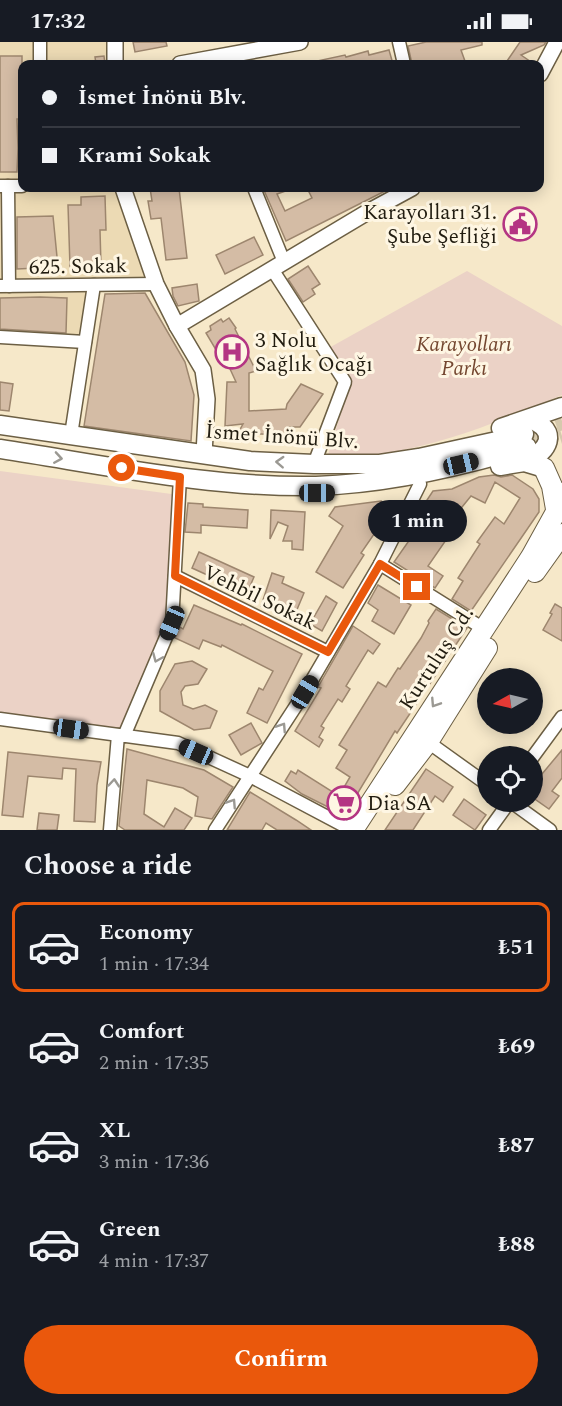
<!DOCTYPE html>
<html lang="en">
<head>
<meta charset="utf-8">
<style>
  :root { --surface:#171b24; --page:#242831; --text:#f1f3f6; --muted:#9ea1a6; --line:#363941; --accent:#ea580c }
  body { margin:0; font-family:Spectral,serif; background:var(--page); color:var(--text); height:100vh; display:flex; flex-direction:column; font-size:22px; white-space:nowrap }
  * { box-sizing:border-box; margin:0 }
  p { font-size:20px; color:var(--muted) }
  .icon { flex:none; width:33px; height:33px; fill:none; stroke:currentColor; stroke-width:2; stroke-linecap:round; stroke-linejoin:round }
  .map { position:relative; height:788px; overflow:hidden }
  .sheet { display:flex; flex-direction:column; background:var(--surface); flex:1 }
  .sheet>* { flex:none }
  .guide { position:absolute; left:18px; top:18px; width:526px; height:132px; border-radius:12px; box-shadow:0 3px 15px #0003; display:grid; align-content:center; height:132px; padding:0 24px; background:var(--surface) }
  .needle { width:39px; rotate:262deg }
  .buttons { position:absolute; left:477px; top:626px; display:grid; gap:12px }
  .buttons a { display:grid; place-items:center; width:66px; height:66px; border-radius:50%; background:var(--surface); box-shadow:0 3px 15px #0003; font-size:30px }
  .end { position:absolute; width:27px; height:27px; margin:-14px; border:8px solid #ea580c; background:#fff; box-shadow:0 0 0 3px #fff }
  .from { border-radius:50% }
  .bubble { position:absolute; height:42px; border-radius:21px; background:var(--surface); box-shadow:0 3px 15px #0003; font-size:20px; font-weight:700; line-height:42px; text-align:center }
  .car { position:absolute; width:18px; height:36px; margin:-18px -9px; border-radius:8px; box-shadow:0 0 4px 2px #0007; background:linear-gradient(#222 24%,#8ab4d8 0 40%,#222 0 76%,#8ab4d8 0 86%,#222 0) }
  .guide b { display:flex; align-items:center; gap:21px; height:57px; font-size:22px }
  .guide b+b { border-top:2px solid var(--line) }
  .guide i { width:15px; height:15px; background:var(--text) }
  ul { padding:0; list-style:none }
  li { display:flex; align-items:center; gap:18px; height:90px; margin:0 12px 9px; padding:0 12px; border:3px solid transparent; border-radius:12px }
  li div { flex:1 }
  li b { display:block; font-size:22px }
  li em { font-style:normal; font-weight:700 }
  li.on { border-color:var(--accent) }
  li>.icon { width:54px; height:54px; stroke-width:1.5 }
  h2 { padding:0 24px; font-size:27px; line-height:72px }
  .cta { display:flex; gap:12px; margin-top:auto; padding:12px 24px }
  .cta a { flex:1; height:69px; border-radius:36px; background:var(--accent); color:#fff; font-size:24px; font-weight:700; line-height:69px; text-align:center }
  .status { display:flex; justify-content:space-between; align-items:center; height:42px; padding:0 30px; background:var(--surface); direction:ltr }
  .status svg { height:16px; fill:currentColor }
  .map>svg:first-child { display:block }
</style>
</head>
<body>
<div class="status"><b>17:32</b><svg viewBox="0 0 49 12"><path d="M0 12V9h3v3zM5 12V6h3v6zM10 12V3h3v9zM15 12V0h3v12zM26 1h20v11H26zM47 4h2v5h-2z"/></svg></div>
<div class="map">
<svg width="562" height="788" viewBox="0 0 562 788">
  <rect width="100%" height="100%" fill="#f6e8c9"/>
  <!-- built -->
  <path fill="#ecdab4" d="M0 0H115V22H22V146H123L156 242 94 243 85 300 0 295Z"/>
  <!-- green -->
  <g fill="#ebd2c6">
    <path d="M467 229 562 284V353C505 377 448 401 387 411 368 415 347 414 327 416L348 348 327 307Z"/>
    <path d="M0 429 179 453 172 581 124 694 0 677Z"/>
  </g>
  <!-- building -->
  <g fill="#d4bca5" stroke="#9d866e" stroke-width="1.5">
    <path d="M133 0H166L167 4 135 10Z"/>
    <path d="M426 0H482V3L461 8 466 22H412L408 4Z"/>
    <path d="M520 0H546L544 3 521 13 534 22H505Z"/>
    <path d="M389 8 393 22H317V19L345 13 346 15 368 9 369 13Z"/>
    <path d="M0 14H22V77H17L18 106 17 130H0Z"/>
    <path d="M104 14 105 22H96L95 15Z"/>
    <path d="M150 146H179L187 216 166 218 161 176 151 177 148 159H152Z"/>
    <path d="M263 146H294L277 152 285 169 312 156 307 146H391L286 199Z"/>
    <path d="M105 154 106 188H100L101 224 70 225 68 163H81V155Z"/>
    <path d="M53 174 58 225 17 227V175Z"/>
    <path d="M254 195 263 213 225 232 216 213Z"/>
    <path d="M308 224 320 242 312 247 315 252 303 260 288 237Z"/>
    <path d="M197 242 199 259 178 264 173 254 172 246Z"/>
    <path d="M145 251 185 320 194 353 191 399 84 384 105 252Z"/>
    <path d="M40 255 67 256 66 291 0 287V256Z"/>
    <path d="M229 276 236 286 235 287 256 329 249 331V369L286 367 287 362 301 342 323 352 300 385H288V393L238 391 243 382 225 384 227 340H236L225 316 222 318 206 291 211 288 210 284 221 277 223 280Z"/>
    <path d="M0 340 13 342 9 369 0 368Z"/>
    <path d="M494 433 501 435 512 433 533 447 539 457V470L471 569 452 557 463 539 458 536 480 502 477 500 495 475 504 482 520 456 495 440 485 461 471 454 449 481 455 485 428 524 443 534 435 546 394 520 434 463 427 458 433 449 452 447 479 435Z"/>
    <path d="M381 459 392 466 361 511 364 513 343 546 316 530 343 484 329 474 335 465Z"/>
    <path d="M188 461 203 462V465L248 468 247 486 201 483V491L185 490Z"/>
    <path d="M271 468 305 470 303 508 292 507V499H283L288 484 278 480 270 497Z"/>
    <path d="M199 510 254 535 247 551 192 526Z"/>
    <path d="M272 531 284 535 282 541 304 551 293 577 279 572 280 570 261 564Z"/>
    <path d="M378 543 411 563 394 592 372 579 378 568 368 561Z"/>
    <path d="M326 554 337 561 322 589 310 582Z"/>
    <path d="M555 562 562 566V599L543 588 552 572 550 571Z"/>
    <path d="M194 563 241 583 242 582 302 612 267 681 247 671 259 646 263 648 273 629 222 603 221 605 203 598 199 607 175 596 180 585 183 587Z"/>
    <path d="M436 567 467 586 397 691 395 689 353 759 342 772 302 752 285 739 291 729 296 732 298 728 339 754 350 735 336 726 347 708 339 703 378 640 386 645 398 626 400 627 421 596 429 581 428 579Z"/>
    <path d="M353 584 380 602 373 612 368 608 346 644 350 647 342 660 338 657 321 684 324 686 319 695 323 698 319 705 295 689 321 646 318 645Z"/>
    <path d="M192 619 207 627 198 642 185 644 181 650 183 663 193 667 205 663 217 669 210 686 194 688 160 669V649L175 622Z"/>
    <path d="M251 681 262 701 241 713 229 693Z"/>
    <path d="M127 707 204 728 233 745 212 777 195 774 198 755 183 746 147 738 144 772 164 785 175 766 192 776 184 788H125L119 784Z"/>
    <path d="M562 708V736L552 749 559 754 549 767 532 755V744Z"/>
    <path d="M8 710 101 720 97 743 95 780 74 779 76 727 63 726 62 737 28 734 23 775 2 773Z"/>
    <path d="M426 727 453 745 443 760 435 754 413 788H385Z"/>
    <path d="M250 750 296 778 311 788H277L266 781 262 788H227Z"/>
    <path d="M464 757 486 773 475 788 453 773Z"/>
    <path d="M39 771 59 773 57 788H37Z"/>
  </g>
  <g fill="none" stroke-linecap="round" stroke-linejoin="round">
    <!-- secondary-tunnel -->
    <g stroke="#d6c9ad" stroke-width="18" stroke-dasharray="18 9" stroke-linecap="butt">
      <path d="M530 390 562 379"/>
      <path d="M534 403 562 394"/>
    </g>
    <defs>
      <g id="minor">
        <path d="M399 0 404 22"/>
        <path d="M40 22V0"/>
        <path d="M1 144H22"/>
        <path d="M8 144 9 244"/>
        <path d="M254 146 284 220"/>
        <path d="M272 227 345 340 314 422"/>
        <path d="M0 244 156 242"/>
        <path d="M0 295 85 300"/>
        <path d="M71 393 94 243"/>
        <path d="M380 522 484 587"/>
        <path d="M175 534 328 610"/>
        <path d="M0 677 178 701 250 734 352 788"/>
        <path d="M124 694 172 581 180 435"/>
        <path d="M428 700 488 743"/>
        <path d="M532 716 562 675"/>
        <path d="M510 759 550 788"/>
        <path d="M110 788 118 693"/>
        <path d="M215 788 305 650 380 522 420 442"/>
        <path d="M489 788 510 759"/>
      </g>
      <g id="tertiary">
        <path d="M115 0V22"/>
        <path d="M180 22 300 0"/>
        <path d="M540 32 557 0"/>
        <path d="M123 146 156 242 177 284 203 328 207 357 204 412"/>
        <path d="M177 284 366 171 412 146"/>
      </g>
      <g id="secondary">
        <path d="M0 383 250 419 314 422H380L419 416 506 397 524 392"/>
        <path d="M501 386 562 365"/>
        <path d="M0 407C105 423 210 446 316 444 387 442 460 425 527 405"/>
        <path d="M524 420C549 410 560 389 530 377"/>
        <path d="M500 424 524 420 544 426"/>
      </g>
      <g id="primary">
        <path d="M544 426 552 444 556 467"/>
        <path d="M535 530 562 492"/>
        <path d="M395 743 428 700 487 606"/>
        <path d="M353 788 531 515 556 470 562 451"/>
      </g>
    </defs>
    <!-- minor casing -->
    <use href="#minor" stroke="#6c5f44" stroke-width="15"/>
    <!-- tertiary casing -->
    <use href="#tertiary" stroke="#6c5f44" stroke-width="18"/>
    <!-- secondary casing -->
    <use href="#secondary" stroke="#6c5f44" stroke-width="21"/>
    <!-- primary casing -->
    <use href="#primary" stroke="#6c5f44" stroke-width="22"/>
    <!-- minor -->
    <use href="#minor" stroke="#fff" stroke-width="12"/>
    <!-- tertiary -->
    <use href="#tertiary" stroke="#fff" stroke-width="15"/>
    <!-- secondary -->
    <use href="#secondary" stroke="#fff" stroke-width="18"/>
    <!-- primary -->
    <use href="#primary" stroke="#fff" stroke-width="20"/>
  </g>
  <!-- one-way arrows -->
  <defs><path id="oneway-chevron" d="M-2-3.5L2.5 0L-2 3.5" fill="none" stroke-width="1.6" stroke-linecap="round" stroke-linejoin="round" transform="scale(1.5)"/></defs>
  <g stroke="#9b9993">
    <use href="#oneway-chevron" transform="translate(58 416) rotate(9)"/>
    <use href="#oneway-chevron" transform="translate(280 420) rotate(-177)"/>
    <use href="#oneway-chevron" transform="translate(157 616) rotate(113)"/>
    <use href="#oneway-chevron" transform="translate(435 661) rotate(123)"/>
    <use href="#oneway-chevron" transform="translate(282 685) rotate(-57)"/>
    <use href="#oneway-chevron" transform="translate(114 741) rotate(-85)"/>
    <use href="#oneway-chevron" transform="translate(232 761) rotate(-57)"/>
  </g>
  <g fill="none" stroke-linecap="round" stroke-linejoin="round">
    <!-- route -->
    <path stroke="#ea580c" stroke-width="8" d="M122 426 180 435 175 534 328 610 380 522 417 545"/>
  </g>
  <!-- icons -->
  <defs>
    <symbol id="civic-ring" viewBox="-11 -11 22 22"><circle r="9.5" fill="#fef6e3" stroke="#b43583" stroke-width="1.5"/><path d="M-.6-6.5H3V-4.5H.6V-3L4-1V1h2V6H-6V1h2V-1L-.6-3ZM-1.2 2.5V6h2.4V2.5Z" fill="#b43583"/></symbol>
    <symbol id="hospital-ring" viewBox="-11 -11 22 22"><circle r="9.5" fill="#fef6e3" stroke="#b43583" stroke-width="1.5"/><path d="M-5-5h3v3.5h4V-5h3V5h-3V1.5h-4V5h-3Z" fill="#b43583"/></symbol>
    <symbol id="supermarket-ring" viewBox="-11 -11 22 22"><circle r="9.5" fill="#fef6e3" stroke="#b43583" stroke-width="1.5"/><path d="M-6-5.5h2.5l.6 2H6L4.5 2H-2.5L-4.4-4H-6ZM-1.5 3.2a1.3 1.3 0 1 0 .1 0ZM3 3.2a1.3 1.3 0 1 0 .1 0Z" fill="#b43583"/></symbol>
  </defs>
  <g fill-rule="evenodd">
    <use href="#civic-ring" x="501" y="163" width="38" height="38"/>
    <use href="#hospital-ring" x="213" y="291" width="38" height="38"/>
    <use href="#supermarket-ring" x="325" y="742" width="38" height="38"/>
  </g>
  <g text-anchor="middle" stroke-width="6" stroke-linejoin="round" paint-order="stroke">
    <!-- poi labels -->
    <g font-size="21" fill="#211c10" stroke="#fef6e3" text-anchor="start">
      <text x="497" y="177" text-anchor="end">Karayolları 31.<tspan x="497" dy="24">Şube Şefliği</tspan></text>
      <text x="255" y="305">3 Nolu<tspan x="255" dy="24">Sağlık Ocağı</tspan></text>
      <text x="367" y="768">Dia SA</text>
    </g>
    <!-- street labels -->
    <g font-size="21" fill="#211c10" stroke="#fef6e3">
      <text transform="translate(78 224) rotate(-1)" y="7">625. Sokak</text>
      <text transform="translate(282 394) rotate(4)" y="7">İsmet İnönü Blv.</text>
      <text transform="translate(260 555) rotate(26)" y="7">Vehbil Sokak</text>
      <text transform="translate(436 616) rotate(-57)" y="7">Kurtuluş Cd.</text>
    </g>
    <!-- park labels -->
    <g font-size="21" font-style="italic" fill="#744730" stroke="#fef6e3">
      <text x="464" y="309">Karayolları<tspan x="464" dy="24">Parkı</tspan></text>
    </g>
  </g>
</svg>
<div class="buttons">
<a><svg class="needle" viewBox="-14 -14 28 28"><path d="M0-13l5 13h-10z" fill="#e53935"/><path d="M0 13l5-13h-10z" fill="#9ea1a6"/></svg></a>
<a><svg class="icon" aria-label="locate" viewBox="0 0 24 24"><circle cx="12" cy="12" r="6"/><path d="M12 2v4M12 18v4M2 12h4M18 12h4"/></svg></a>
</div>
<i class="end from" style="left:122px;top:426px"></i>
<i class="end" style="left:417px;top:545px"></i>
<div class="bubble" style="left:368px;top:458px;width:99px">1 min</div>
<i class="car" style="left:461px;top:422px;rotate:77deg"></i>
<i class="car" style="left:317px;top:451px;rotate:90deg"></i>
<i class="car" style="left:172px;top:581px;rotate:203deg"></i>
<i class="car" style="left:305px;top:650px;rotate:31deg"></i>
<i class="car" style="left:71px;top:687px;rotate:98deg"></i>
<i class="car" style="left:196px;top:710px;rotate:294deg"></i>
<div class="guide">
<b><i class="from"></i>İsmet İnönü Blv.</b>
<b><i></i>Krami Sokak</b>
</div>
</div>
<section class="sheet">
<h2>Choose a ride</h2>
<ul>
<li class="on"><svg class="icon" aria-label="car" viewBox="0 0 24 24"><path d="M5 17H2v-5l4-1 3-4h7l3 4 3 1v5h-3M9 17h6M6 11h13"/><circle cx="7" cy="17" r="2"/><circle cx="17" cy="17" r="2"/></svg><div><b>Economy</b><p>1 min · 17:34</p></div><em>₺51</em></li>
<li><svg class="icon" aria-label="car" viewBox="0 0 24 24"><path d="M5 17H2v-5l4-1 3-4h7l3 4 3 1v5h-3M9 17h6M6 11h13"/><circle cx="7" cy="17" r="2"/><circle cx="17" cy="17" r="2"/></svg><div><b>Comfort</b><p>2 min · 17:35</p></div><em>₺69</em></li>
<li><svg class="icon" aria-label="car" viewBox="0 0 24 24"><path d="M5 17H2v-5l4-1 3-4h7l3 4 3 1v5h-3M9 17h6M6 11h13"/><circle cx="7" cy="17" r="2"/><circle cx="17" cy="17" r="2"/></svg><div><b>XL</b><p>3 min · 17:36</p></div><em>₺87</em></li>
<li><svg class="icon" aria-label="car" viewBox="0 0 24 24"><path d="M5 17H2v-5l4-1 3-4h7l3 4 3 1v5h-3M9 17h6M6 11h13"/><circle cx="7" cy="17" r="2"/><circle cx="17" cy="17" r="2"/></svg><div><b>Green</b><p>4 min · 17:37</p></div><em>₺88</em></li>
</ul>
<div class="cta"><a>Confirm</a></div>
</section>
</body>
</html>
